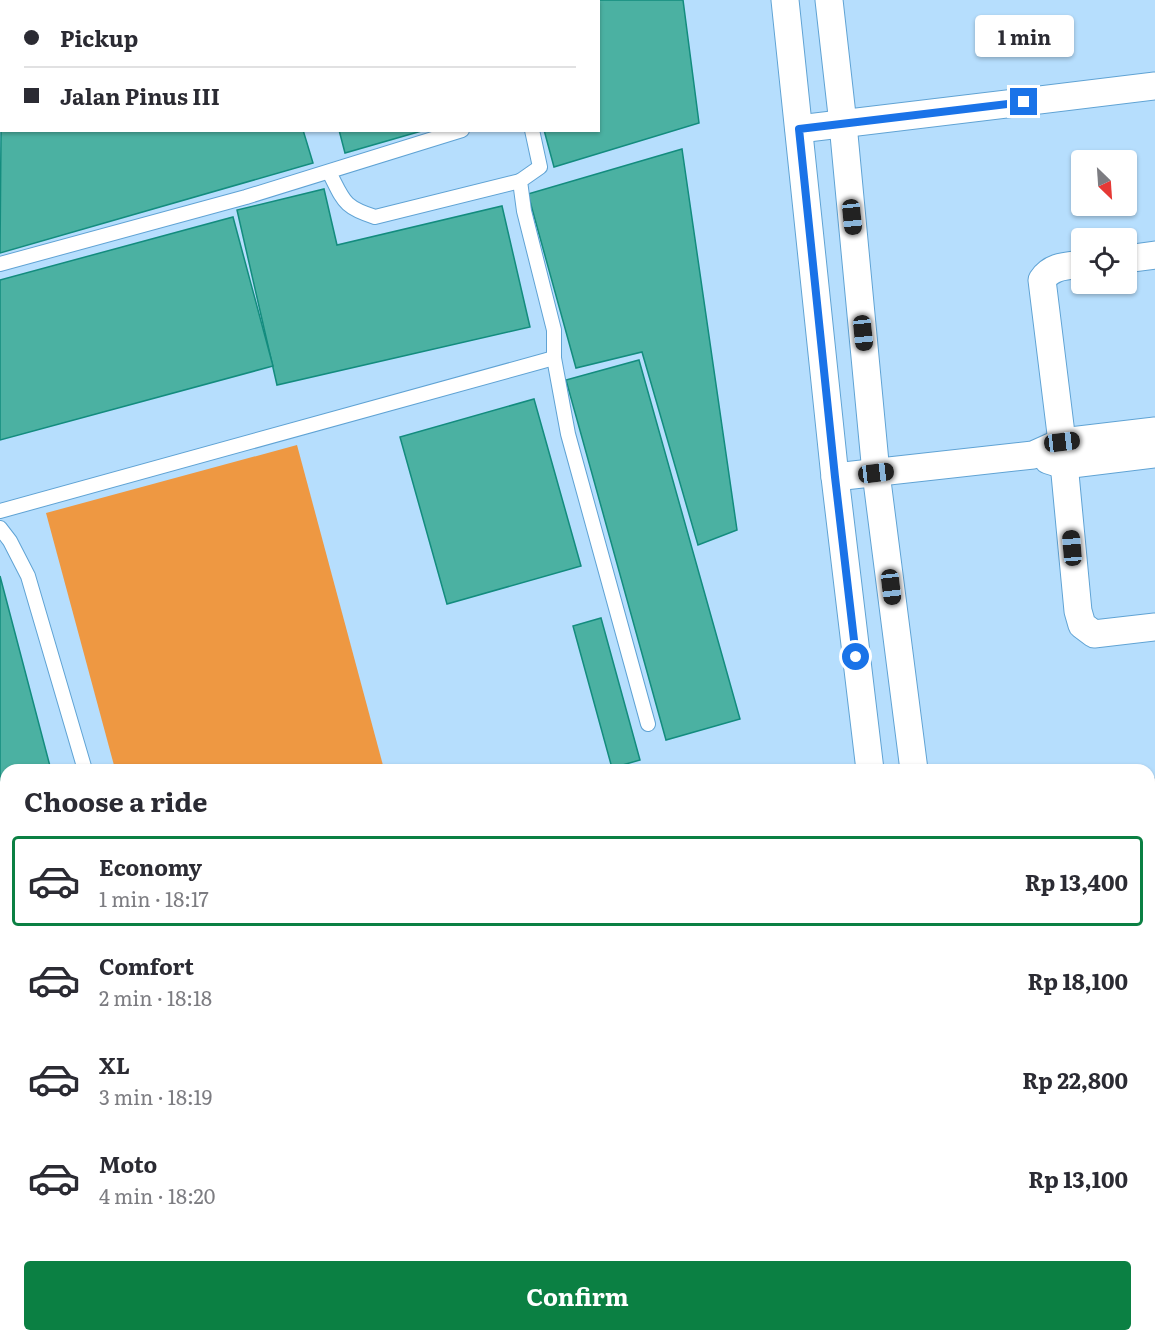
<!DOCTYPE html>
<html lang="en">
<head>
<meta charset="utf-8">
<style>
  :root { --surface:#fff; --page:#f7f7f7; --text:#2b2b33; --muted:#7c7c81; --line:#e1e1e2; --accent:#0b8043 }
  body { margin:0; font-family:Literata,serif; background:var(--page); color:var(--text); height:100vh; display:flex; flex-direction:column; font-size:22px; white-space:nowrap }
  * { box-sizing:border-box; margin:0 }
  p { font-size:20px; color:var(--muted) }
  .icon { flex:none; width:33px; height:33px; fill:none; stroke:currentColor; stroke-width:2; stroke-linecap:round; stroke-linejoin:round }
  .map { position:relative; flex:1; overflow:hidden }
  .drawer { position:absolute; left:0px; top:764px; width:1155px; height:578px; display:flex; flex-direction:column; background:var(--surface); border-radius:18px 18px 0 0; box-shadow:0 2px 4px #0004 }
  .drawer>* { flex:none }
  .top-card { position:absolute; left:0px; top:0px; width:600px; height:132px; box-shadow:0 2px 4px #0004; display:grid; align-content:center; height:132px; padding:0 24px; background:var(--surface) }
  .needle { width:39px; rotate:155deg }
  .buttons { position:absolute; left:1071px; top:150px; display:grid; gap:12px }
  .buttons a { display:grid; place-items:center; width:66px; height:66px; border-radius:6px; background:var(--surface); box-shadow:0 2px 4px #0004; font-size:30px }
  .end { position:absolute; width:27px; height:27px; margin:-14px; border:8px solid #1a73e8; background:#fff; box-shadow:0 0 0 3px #fff }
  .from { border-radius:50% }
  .bubble { position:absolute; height:42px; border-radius:6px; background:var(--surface); box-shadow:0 2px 4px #0004; font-size:20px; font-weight:700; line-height:42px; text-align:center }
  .car { position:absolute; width:18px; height:36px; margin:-18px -9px; border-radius:8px; box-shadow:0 0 4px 2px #0007; background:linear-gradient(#222 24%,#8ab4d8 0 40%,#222 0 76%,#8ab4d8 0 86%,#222 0) }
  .top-card b { display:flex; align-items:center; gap:21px; height:57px; font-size:22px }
  .top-card b+b { border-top:2px solid var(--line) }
  .top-card i { width:15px; height:15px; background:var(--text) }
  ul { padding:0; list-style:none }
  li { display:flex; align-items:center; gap:18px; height:90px; margin:0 12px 9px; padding:0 12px; border:3px solid transparent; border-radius:6px }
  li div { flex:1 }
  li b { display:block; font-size:22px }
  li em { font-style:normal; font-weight:700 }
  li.selected { border-color:var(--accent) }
  li>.icon { width:54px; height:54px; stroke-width:1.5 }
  h2 { padding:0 24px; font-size:27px; line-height:72px }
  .cta { display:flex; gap:12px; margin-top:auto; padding:12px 24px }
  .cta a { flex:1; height:69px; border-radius:6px; background:var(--accent); color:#fff; font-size:24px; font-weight:700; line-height:69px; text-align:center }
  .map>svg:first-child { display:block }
</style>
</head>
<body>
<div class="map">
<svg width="1155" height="1340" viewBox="0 0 1155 1340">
  <rect width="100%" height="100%" fill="#b6defd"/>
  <!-- green -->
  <path fill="#ee9842" d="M297 445 384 769H115L46 513Z"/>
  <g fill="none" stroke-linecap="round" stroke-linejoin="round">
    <!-- river -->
    <g stroke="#56b4f5" stroke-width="45">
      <path d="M0 1134 6 1167"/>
      <path d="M48 1335 49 1340"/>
    </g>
  </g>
  <!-- building -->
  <g fill="#4bb1a2" stroke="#138c7e" stroke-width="1.5">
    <path d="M58 0H266V2H53Z"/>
    <path d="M303 0H469L470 2H304Z"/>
    <path d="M508 0H683L699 123 554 167 544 130H598V2Z"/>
    <path d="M2 16V130H303L313 163 0 253Z"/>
    <path d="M339 130H425L345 153Z"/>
    <path d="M682 149 737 530 698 545 642 352 576 368 528 194Z"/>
    <path d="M324 189 337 245 502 206 530 327 277 385 237 210Z"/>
    <path d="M233 217 273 366 0 440V280Z"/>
    <path d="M639 360 740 719 666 740 566 380Z"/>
    <path d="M534 399 581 566 447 604 400 437Z"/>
    <path d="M0 576 51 770H6V929L0 930Z"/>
    <path d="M601 618 640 760 612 768 573 626Z"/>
    <path d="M0 1257 6 1276 0 1278Z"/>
    <path d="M6 1283V1335H26L27 1340H0V1285Z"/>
  </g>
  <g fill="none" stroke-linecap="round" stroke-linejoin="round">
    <defs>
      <g id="service">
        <path d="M495 0V2"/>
        <path d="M532 130 540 167 520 181 524 211 554 330V358L568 434 648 724"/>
        <path d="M329 172C344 201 343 207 375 217L520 181"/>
        <path d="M0 264 246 197 462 130"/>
        <path d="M0 511 554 358"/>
        <path d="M0 528 10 541 28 576 85 770"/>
        <path d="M0 1194 6 1193"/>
        <path d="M1149 1248 1152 1266 1155 1268"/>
      </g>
      <g id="minor">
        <path d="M785 0 835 477 870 770"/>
        <path d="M829 0 843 124 876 473 914 770"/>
        <path d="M799 129 1155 86"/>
        <path d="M1126 259 1155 255"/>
        <path d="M1082 264C1066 266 1051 266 1042 280L1062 442 1078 611 1082 625 1094 634 1155 627"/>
        <path d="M1048 460 1064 465 1155 454"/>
        <path d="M835 477 1033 455 1062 442 1155 431"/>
        <path d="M1149 793 1155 792"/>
        <path d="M92 1335 94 1340"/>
        <path d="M376 1335 377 1340"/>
        <path d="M754 1335V1340"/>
        <path d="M934 1335 935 1340"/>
        <path d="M978 1335V1340"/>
        <path d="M260 1340 261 1335"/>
      </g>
    </defs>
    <!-- service casing -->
    <use href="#service" stroke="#60a3d4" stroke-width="16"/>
    <!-- minor casing -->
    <use href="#minor" stroke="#60a3d4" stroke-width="29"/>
    <!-- service -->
    <use href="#service" stroke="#fff" stroke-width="14"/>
    <!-- minor -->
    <use href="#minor" stroke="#fff" stroke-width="27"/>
  </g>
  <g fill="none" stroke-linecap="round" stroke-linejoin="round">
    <!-- route -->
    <path stroke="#1a73e8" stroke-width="8" d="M856 657 835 477 799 129 1024 102"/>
  </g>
</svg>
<div class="buttons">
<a><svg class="needle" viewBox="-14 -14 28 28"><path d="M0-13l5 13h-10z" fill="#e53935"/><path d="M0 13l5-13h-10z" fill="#7c7c81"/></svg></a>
<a><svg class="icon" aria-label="locate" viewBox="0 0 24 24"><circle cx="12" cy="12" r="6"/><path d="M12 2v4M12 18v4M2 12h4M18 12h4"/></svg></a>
</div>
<i class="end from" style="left:856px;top:657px"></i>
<i class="end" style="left:1024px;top:102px"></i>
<div class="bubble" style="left:975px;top:15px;width:99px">1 min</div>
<i class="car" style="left:852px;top:217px;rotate:174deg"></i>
<i class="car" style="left:863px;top:333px;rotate:174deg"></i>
<i class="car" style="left:1062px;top:442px;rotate:83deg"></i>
<i class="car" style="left:876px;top:473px;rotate:83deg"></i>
<i class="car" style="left:1072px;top:548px;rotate:355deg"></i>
<i class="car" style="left:891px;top:587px;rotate:173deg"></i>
<div class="top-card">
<b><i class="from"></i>Pickup</b>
<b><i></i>Jalan Pinus III</b>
</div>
<section class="drawer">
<h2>Choose a ride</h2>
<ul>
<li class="selected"><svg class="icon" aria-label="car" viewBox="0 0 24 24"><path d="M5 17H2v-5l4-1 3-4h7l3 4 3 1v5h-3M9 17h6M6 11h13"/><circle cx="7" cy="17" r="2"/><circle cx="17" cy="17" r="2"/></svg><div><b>Economy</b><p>1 min · 18:17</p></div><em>Rp 13,400</em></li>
<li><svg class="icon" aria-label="car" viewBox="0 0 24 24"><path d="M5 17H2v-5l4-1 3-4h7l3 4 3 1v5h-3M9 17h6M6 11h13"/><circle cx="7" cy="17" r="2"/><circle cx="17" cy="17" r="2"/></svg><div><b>Comfort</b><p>2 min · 18:18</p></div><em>Rp 18,100</em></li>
<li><svg class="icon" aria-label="car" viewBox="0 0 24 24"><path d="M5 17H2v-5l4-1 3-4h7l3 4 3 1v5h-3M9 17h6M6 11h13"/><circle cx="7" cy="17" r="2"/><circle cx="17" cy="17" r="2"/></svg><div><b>XL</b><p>3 min · 18:19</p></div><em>Rp 22,800</em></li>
<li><svg class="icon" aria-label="car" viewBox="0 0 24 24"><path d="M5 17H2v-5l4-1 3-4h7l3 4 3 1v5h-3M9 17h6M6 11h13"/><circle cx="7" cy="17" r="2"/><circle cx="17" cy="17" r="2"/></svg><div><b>Moto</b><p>4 min · 18:20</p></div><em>Rp 13,100</em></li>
</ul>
<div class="cta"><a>Confirm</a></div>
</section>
</div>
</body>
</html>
